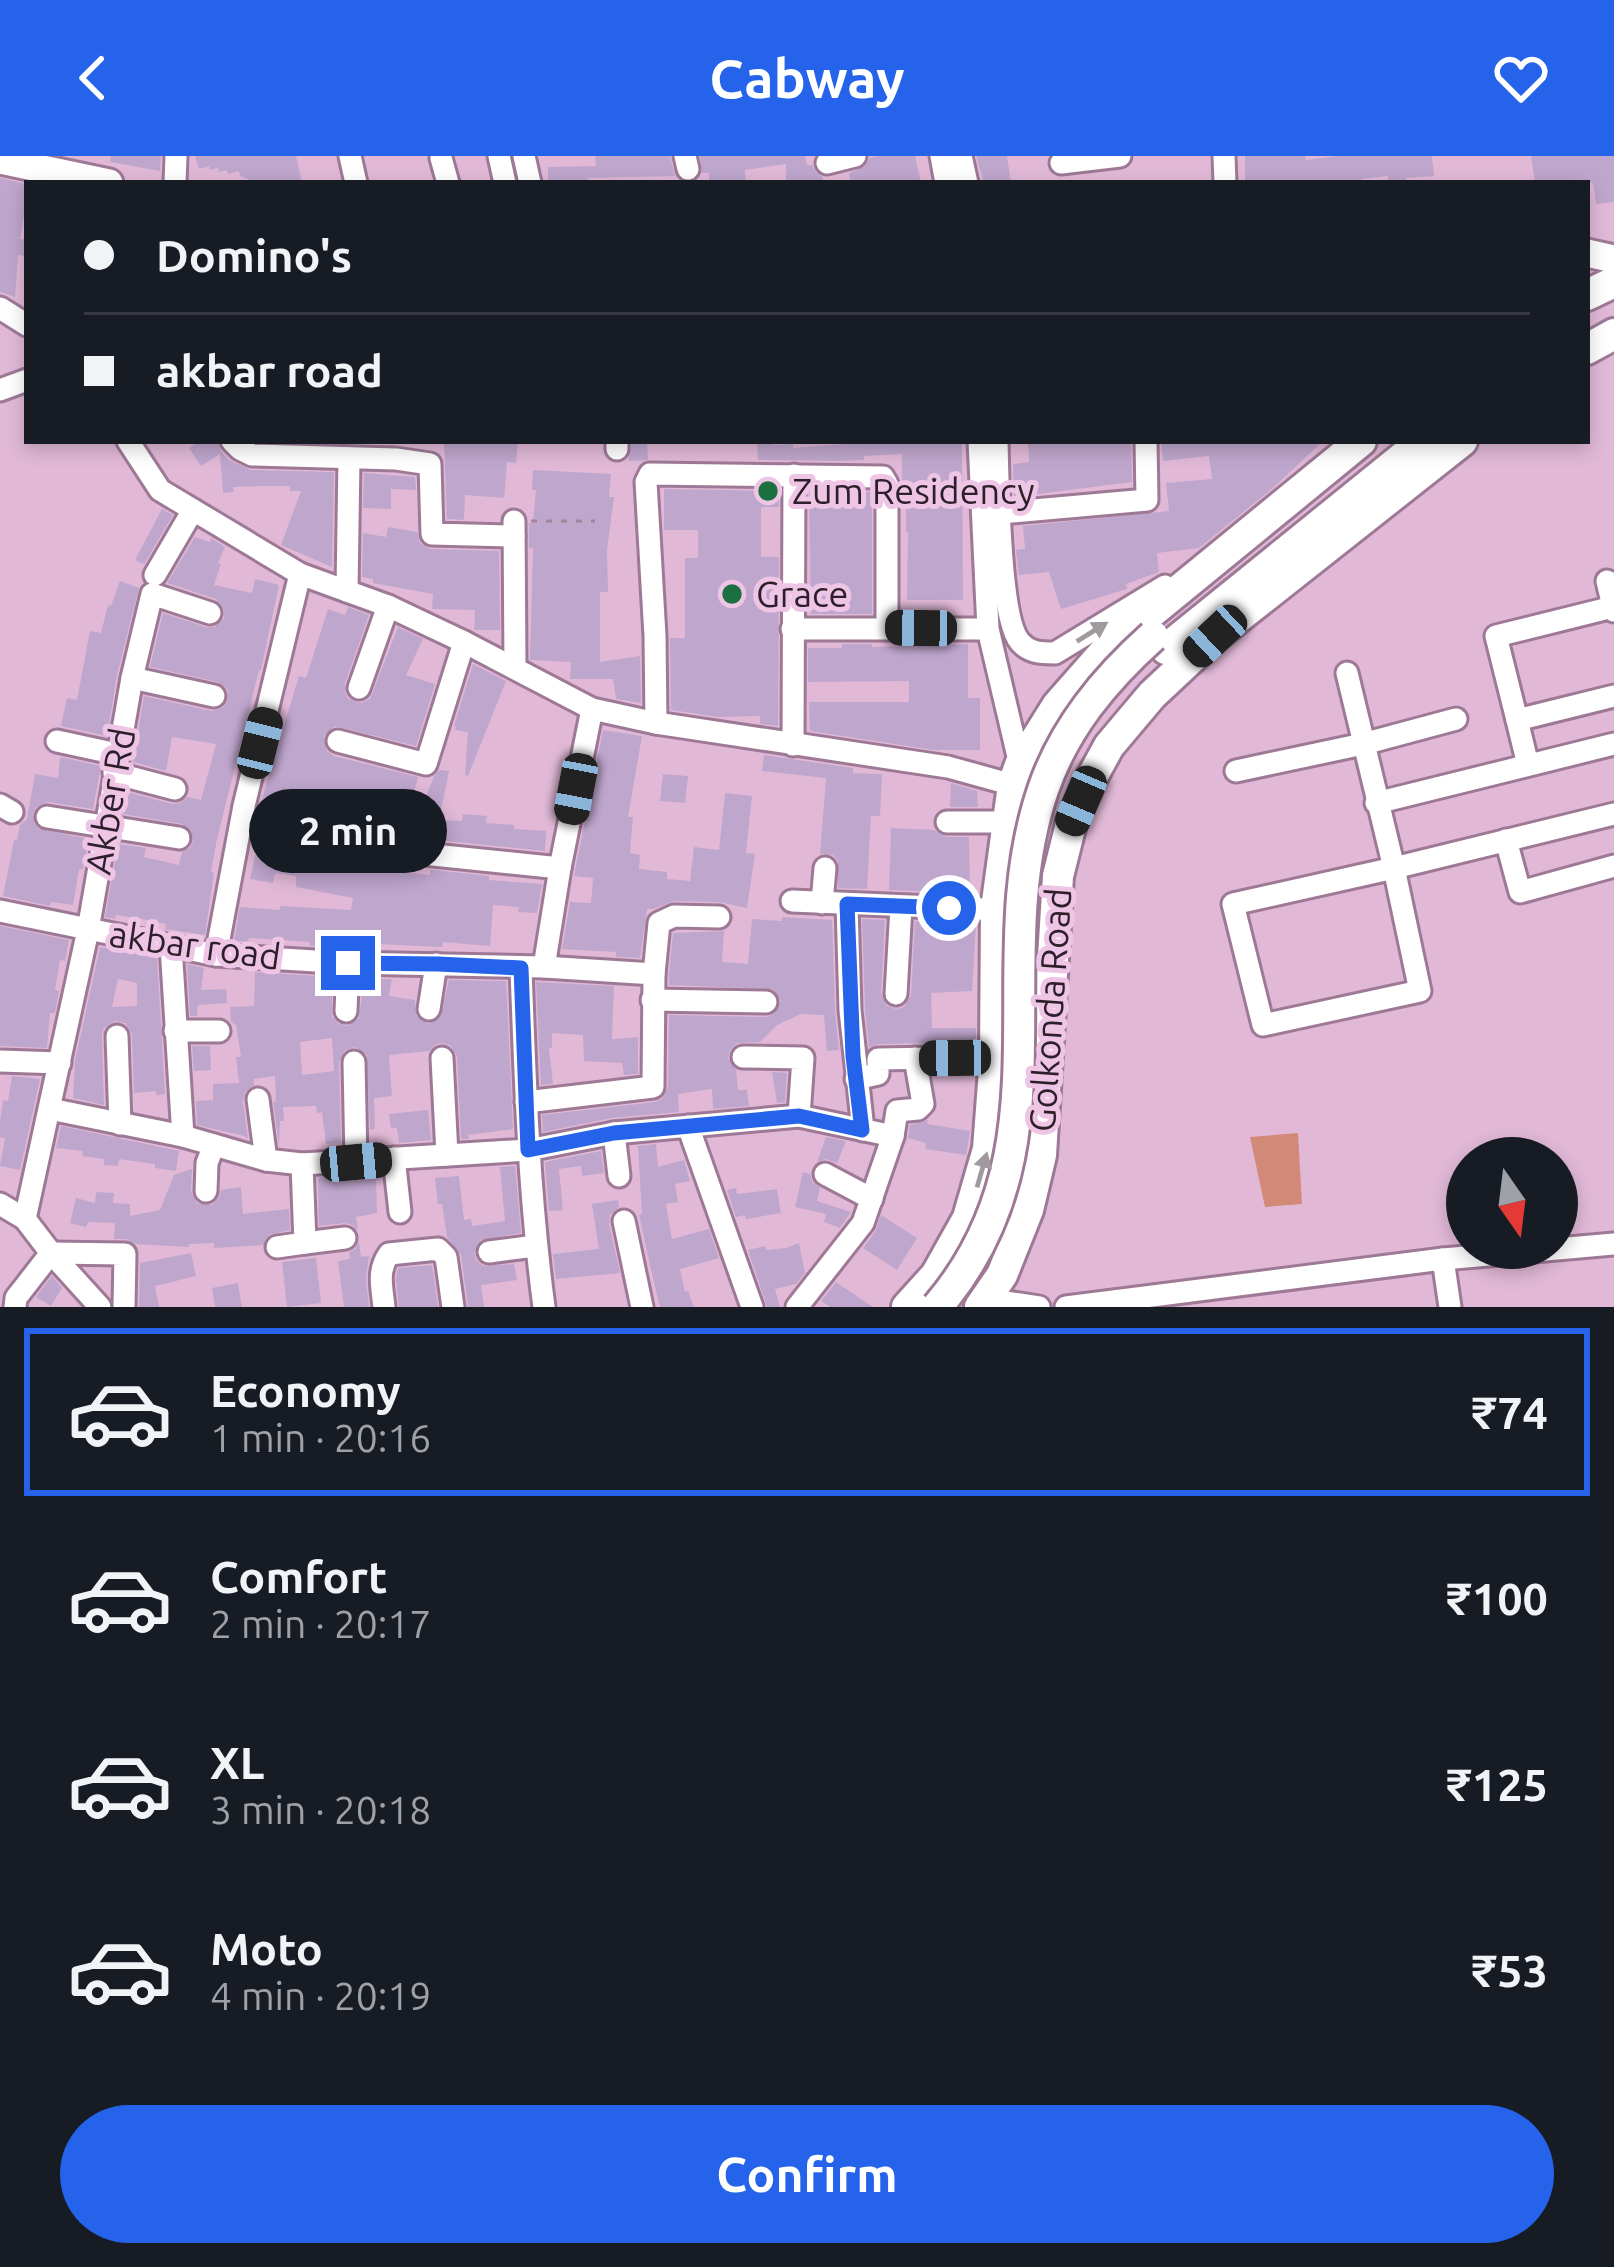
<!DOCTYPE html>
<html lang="en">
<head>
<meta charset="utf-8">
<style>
  :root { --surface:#171b24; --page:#242831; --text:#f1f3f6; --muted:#9ea1a6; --line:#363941; --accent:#2563eb }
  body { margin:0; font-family:Ubuntu,sans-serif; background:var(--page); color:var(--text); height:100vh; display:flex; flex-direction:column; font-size:45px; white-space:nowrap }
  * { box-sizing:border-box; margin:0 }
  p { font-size:39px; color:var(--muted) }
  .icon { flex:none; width:66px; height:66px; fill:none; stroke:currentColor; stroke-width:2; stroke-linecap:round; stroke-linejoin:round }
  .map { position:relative; height:1151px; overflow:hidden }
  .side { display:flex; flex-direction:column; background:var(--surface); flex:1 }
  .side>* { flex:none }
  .top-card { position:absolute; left:24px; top:24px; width:1566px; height:264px; border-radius:0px; box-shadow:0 6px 18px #0003; display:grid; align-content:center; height:264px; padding:0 60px; background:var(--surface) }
  .needle { width:78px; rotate:166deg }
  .buttons { position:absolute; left:1446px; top:981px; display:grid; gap:24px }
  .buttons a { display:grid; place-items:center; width:132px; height:132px; border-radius:50%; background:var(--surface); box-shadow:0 6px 18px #0003; font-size:60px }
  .end { position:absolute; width:54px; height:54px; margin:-27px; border:15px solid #2563eb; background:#fff; box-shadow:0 0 0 6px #fff }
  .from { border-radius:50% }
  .bubble { position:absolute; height:84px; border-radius:42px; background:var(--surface); box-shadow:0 6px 18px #0003; font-size:39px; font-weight:700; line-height:84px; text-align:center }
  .car { position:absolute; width:36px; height:72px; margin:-36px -18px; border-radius:15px; box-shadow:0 0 9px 3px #0007; background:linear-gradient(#222 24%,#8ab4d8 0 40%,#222 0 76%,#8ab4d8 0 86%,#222 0) }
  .top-card b { display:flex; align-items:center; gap:42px; height:114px; font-size:45px }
  .top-card b+b { border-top:3px solid var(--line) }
  .top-card i { width:30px; height:30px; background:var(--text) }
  ul { padding:21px 0 0; list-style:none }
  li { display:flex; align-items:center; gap:36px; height:168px; margin:0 24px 18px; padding:0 36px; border:6px solid transparent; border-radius:0px }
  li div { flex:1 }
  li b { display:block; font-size:45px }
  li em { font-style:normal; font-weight:700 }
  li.current { border-color:var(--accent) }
  li>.icon { width:108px; height:108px; stroke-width:1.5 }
  .cta { display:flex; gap:24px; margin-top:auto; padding:24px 60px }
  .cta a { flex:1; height:138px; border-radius:72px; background:var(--accent); color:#fff; font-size:48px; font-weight:700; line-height:138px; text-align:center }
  header { display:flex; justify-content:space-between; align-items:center; height:156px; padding:0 60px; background:var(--accent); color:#fff; font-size:54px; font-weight:700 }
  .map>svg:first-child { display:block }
</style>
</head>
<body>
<header><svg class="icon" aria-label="back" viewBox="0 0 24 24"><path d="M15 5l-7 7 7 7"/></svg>Cabway<svg class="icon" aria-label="heart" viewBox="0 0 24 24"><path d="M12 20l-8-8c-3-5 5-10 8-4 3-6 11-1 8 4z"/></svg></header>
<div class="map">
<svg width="1614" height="1151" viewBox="0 0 1614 1151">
  <rect width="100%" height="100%" fill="#e1b9d7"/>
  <!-- green -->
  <path fill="#d38978" d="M1298 977 1302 1048 1265 1051 1250 981Z"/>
  <!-- building -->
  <g fill="#bfa6cd" fill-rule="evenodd">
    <path d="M111 0H161L160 15 110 6Z"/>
    <path d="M195 0H296L302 27H276L275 24 258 27 240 20 239 15 228 18 227 14 219 16 218 12 210 14 209 10 199 13Z"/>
    <path d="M595 0H670L675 20 588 22V27H548V11L596 10Z"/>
    <path d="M700 0H805L807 9H812L816 16 823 21V27H786V8L745 14 746 27H709V17H702Z"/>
    <path d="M878 0H915L921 27H851L849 17 864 11 870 2Z"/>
    <path d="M976 0H1007L1011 27H984Z"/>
    <path d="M1245 0H1305L1306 4 1338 0H1432L1434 20 1406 22V26L1396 27H1388V20L1362 23V27H1245Z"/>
    <path d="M1531 0H1614V46L1596 48 1593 27H1535Z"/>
    <path d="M0 22 27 28V60H24L20 83 27 84V100L18 99 15 141 0 136Z"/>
    <path d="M200 285H217L221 295 229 304 251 314 334 316 332 411 281 389 301 335H290V330H263L233 331 234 336 223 337 220 298 201 310 189 292Z"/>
    <path d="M444 285H518L516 307 507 306 504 342 465 339 464 364 447 363Z"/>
    <path d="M632 285H647L648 304 628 305Z"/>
    <path d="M757 285H774V289L793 288V292L844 288V285H962L963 444H907L908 376H906V336H902V298L864 300V304L837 305 758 304Z"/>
    <path d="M1028 285H1131L1132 326 1014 341 1013 308 1029 306Z"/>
    <path d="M1161 285H1323L1274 331 1199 392 1157 397 1159 416 1126 428 1127 433 1061 453 1049 416 1019 419 1016 394 1025 393 1023 370 1169 355 1166 327 1212 323 1209 300 1163 305Z"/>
    <path d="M533 314 611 318 609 341H614L607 394 608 436H600V506L640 500 641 547 616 543 613 523H570L571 506 530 504 533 392H529V367H533L536 334H532Z"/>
    <path d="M364 317 415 321 416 334 391 333V353L363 352Z"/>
    <path d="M664 333 779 335V351H761V401H779L778 570 760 568V560L718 561 671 554 670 482H685V402H698V374H664Z"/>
    <path d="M809 335 872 336V458H811Z"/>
    <path d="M162 353 173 359 144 408 135 404Z"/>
    <path d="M388 371 417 376 420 387 430 393 499 395 500 474H474L475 454 432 453 433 438 373 427V423L362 421 363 377 386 381Z"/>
    <path d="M195 381 210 386 211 382 225 391 218 407 221 408 214 429 252 437 255 423 279 429 261 514H259L217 683 211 716 214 717 205 779 165 773 166 768 142 763 116 759 115 763 105 761 118 688 146 692 144 701 179 709 182 696 190 692 193 685 192 676 182 668 123 658 127 636 172 648 180 647 188 641 201 644 216 588 172 581 166 615 133 606 144 540 212 555 224 551 228 544V534L218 526 150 511 163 457 206 471H214L224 463V453L216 443 167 427Z"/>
    <path d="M120 425 139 432 117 519 107 580 61 570 67 542 77 544 90 475 101 477 108 449 111 450Z"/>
    <path d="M348 451 369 459 345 527V536L348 543 361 547 370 543 398 471 423 483 406 519 435 528 416 590 335 570 324 580 327 595 334 600 418 621 412 645 423 648 434 620 440 614 449 615 439 664 462 665 463 658 487 660 486 667 514 669V673L546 675 545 695 318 672 305 677 302 692 310 701 363 709V712L430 719V714H435L489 720V724L542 728 537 757 518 756 519 751 493 749 490 790 443 786 442 791 334 786V791L310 790V786L249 782 248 786 234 785 240 751 280 754V750L351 754 353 742 296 731V720L275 717 273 727 250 723 257 692 252 691 259 653 299 520 306 522 328 453 345 459Z"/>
    <path d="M842 488H872V491L968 488V542H980V594H934L810 575 809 546H909V525L808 526V492H842Z"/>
    <path d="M473 508 506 525 468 620 465 619 468 576 455 574 456 571 454 570Z"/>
    <path d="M603 574 642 580 628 661H633L630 697 640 699 639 713 667 716V723L690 725 694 691 719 694 725 637 752 640 746 697 755 698 747 752 719 746 674 745 653 753H647L640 802 616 801V796L562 793 570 746 591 747 593 722 574 720Z"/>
    <path d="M764 599 853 612V617L882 618 880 660H871L867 733 838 732V705L833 699 820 698 826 622 762 615Z"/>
    <path d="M60 601 101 610 93 653 48 646 36 651 33 658 34 667 39 673 89 683 83 713H79L73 749 51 746 50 750 3 740 14 684H17L20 669 27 663 35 618 58 622Z"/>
    <path d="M663 618 688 620 685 647 660 645Z"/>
    <path d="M951 627 977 635 978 651H950Z"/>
    <path d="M891 672 934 674 946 681H969L970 737 889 734Z"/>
    <path d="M782 761 832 764 835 855 839 894 827 895 824 859 801 858 777 869 760 886 737 887 730 894 728 902 736 914 738 934H747L749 950 713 953 712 933 678 938 679 956 612 962 543 976 542 959 655 946 662 943 668 931 669 859 766 861 774 858 781 845 773 833 669 829V819L673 777 724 775 722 806 748 808 752 763 782 765Z"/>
    <path d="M862 763 885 764 881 838 887 850 896 853 904 851 911 840 915 765 976 768 972 835 931 837 932 872H976V886L878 888 869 891 865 853Z"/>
    <path d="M0 770 69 784 65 805 60 804 55 834 59 835 55 857H50L47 892 0 890Z"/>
    <path d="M100 791 157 802 165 938 156 939V935L134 937 132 878 125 867 115 865 104 872 102 879 104 949 73 942 75 905ZM118 823 137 827V850L112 851Z"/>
    <path d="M187 808 204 812 201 834 226 833 227 847 198 849 197 860H190Z"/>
    <path d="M255 816 332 821V861L339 868 347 870 359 862 362 839 376 840 379 823H392L389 840 415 844 416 859 428 868 441 861 449 824 506 825 513 973 468 979 469 983H461L457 900 450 889 442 887 435 889 429 895 389 899 392 940 374 942 375 973 370 974 367 899 355 891 345 894 339 906 341 986 326 988 322 956 317 957 316 950 283 951 284 965H280L279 990 273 946H276L275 920 254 923V929L245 936 243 945 248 983 244 980 197 969 196 945 213 944V928L239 927 236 901H241L236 869 231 866 230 851 254 850ZM332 882 334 915 302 919 300 886Z"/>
    <path d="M536 826 614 830 612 883 638 881V918L624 919 622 907 584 905 583 879 552 877V892H549L553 928 541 929Z"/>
    <path d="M192 890H210L211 914 194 915Z"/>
    <path d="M772 916 787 917 785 946 777 947Z"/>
    <path d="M12 920 40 923 20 1014 0 1010 5 982 0 981V966L3 944 8 945Z"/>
    <path d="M428 954 431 984 399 987 397 972H391L389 958Z"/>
    <path d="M928 964 927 968 970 975 966 999 925 993 926 987 908 982 910 969Z"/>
    <path d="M61 970 179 995 176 1015 155 1012V1008L119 1003 118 1010 104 1009V1003L82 1000 83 995 56 992Z"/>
    <path d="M826 981 846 985 837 1007 826 1003 817 1006Z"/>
    <path d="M656 988 658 1011 684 1004 690 1025 675 1028 678 1046 666 1048 672 1083 709 1073 719 1102 680 1113 685 1136 688 1135 694 1151H660L652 1118 639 1059 642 1058 638 990Z"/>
    <path d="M601 995 604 1017 582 1020 581 1010 559 1013 563 1054 549 1055 545 1006Z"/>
    <path d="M515 1010 521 1077 481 1084 474 1097 476 1104 484 1110 514 1108 517 1124 481 1129 484 1151H468L461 1099 447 1081 442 1048H438L435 1022 459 1020 464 1064 471 1063 472 1070 505 1065 500 1011Z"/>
    <path d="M192 1013 191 1036 197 1047 212 1049 219 1042 221 1034 241 1031 243 1058 289 1053 290 1074 269 1079 263 1089 214 1092V1087L189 1088V1091L136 1088 126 1083H114L115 1067 88 1066 86 1071 70 1067 76 1042 95 1047 96 1036 114 1037 113 1047 130 1048V1060L160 1054 174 1019Z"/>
    <path d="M803 1016 810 1018 813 1027 820 1032 817 1045 851 1056 840 1072 824 1066 826 1058 795 1051Z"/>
    <path d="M351 1020 357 1021V1024L376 1023 377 1057 356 1061 358 1074 352 1069 344 1067 319 1070 318 1022Z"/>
    <path d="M736 1032 737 1038 777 1033 781 1057 746 1063 745 1059 736 1061 727 1034Z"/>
    <path d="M618 1044 619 1051 610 1059 609 1067 620 1117 556 1123 553 1098 599 1093 592 1048Z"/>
    <path d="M881 1059 917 1082 897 1114 863 1092 875 1076Z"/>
    <path d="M359 1086 361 1101 369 1100 366 1123 369 1151H344L338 1105 350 1103 349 1096 355 1093Z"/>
    <path d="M799 1087 805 1117 796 1128 775 1133 780 1151H767L748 1094 765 1090 766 1094 786 1092Z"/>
    <path d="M191 1097 196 1120 155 1130 159 1151H139L140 1107Z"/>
    <path d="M316 1102 321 1147 287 1151 282 1106Z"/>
    <path d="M432 1109 438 1151H399L396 1123 398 1112Z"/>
    <path d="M52 1120 62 1132 51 1150 36 1141Z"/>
    <path d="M836 1126 873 1151H830L821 1145Z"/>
    <path d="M238 1127 242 1151H215L212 1132Z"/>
  </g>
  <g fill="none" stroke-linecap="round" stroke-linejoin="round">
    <defs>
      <g id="minor">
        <path d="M350 0 356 27"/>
        <path d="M499 0 505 27"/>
        <path d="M524 0 530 27"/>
        <path d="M685 0 688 13"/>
        <path d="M941 0 946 27"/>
        <path d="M961 0 967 27"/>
        <path d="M1224 0 1225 27"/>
        <path d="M441 2 448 27"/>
        <path d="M827 7 855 0"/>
        <path d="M1061 7 1120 0"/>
        <path d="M175 27 176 0"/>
        <path d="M0 152 27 169"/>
        <path d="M0 234 27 224"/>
        <path d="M128 285 160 334 300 418 388 450 464 486 592 553 656 567 948 611 1013 629"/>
        <path d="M232 285 240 293 252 299 396 303 430 308 432 378 514 380"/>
        <path d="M979 285 988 473 1020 609"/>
        <path d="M997 285C998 321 999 463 1020 486 1030 497 1041 497 1055 497L1165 430"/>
        <path d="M617 293V285"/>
        <path d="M1000 357 1147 344 1146 285"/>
        <path d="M514 365 515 511"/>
        <path d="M155 419 193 354"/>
        <path d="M1607 425 1614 455"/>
        <path d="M347 435 349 302"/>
        <path d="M1613 451 1496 480 1517 564 1614 540"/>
        <path d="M792 473H988"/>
        <path d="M1347 517 1394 712 1420 835 1263 869 1233 748 1394 712 1614 658"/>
        <path d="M132 522 214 540"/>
        <path d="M359 532 388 450"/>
        <path d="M1517 564 1528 609"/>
        <path d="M656 567 655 480 646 326 650 318 883 321 887 328V472"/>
        <path d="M57 585 117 598"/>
        <path d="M338 585 426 608 464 486"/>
        <path d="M793 589 794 319"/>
        <path d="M1236 615 1363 588 1456 563"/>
        <path d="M114 617 175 633"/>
        <path d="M1376 647 1614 588"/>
        <path d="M0 649 12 656"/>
        <path d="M47 661 179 682"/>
        <path d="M947 666H1008"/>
        <path d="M1506 684 1520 736 1614 710"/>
        <path d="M316 687 560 712"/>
        <path d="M792 745 1006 754"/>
        <path d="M822 747 825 712"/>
        <path d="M847 748 850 854 863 974"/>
        <path d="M0 755 216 799 348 807 544 811 654 818 653 931 526 946"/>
        <path d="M171 790 183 980"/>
        <path d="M216 799 244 650 300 418"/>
        <path d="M544 811 560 712 592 553"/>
        <path d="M521 812C525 926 529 1039 544 1151"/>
        <path d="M654 818 659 767 674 760 719 761"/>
        <path d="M896 838 901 751"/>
        <path d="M652 844 766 846"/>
        <path d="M429 853 436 808"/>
        <path d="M346 855 348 807"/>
        <path d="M175 875H219"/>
        <path d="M117 880 120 968"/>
        <path d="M743 901 803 902 799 960"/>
        <path d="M442 902 447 999"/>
        <path d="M0 905 60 907"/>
        <path d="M354 906 356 1006"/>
        <path d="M856 923 878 918V903L995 901"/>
        <path d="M258 943 266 1004"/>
        <path d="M50 953 183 980 266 1004 302 1008 528 994 614 977 799 960 893 980"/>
        <path d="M688 970 752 1151"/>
        <path d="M614 977 619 1020"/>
        <path d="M394 1002 400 1056"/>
        <path d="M825 1018 872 1043"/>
        <path d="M206 1035 207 1007 214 989"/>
        <path d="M0 1048 25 1063 51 1097 100 1151"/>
        <path d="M25 1063 88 774 132 522 152 438 210 457"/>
        <path d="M624 1065 642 1151"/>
        <path d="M305 1087 345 1082"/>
        <path d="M277 1091 305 1087 302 1008"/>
        <path d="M489 1096 535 1090"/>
        <path d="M1443 1103 1450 1151"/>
        <path d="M987 1143 1039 1151"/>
        <path d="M15 1151 16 1142 51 1097 125 1098 124 1151"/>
        <path d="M384 1151C382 1131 377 1115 389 1098L438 1093 446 1101 453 1151"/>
        <path d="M797 1151 863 1067 893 980 897 955 918 953 923 948 915 902"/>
        <path d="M1066 1151 1443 1103 1614 1088"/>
      </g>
      <g id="major">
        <path d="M0 4 109 27"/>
        <path d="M1587 97 1614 103"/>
      </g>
      <g id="highway">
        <path d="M1587 139 1614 126"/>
        <path d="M1587 193 1614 178"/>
        <path d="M1166 493 1423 285"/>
        <path d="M907 1151 936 1119 968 1062 988 993 995 901 996 753 1013 629 1020 609 1057 550 1108 492 1361 285"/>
        <path d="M980 1151 1002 1119 1028 1054 1041 999 1058 720 1071 668 1091 623 1109 590 1152 539 1215 480 1462 285"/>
      </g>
    </defs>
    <!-- minor casing -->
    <use href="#minor" stroke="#9e7996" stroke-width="27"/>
    <!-- major casing -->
    <use href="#major" stroke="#9e7996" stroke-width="33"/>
    <!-- highway casing -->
    <use href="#highway" stroke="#9e7996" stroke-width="36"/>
    <!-- path -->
    <path stroke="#a3849b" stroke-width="3" stroke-dasharray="6 9" stroke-linecap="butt" d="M531 365H595"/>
    <!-- minor -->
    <use href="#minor" stroke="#fff" stroke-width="21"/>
    <!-- major -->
    <use href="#major" stroke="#fff" stroke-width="27"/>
    <!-- highway -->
    <use href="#highway" stroke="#fff" stroke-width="30"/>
    <defs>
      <path id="highway-bridge" d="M937 1151C1074 991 983 811 1043 634 1064 572 1105 523 1153 480"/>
    </defs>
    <!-- highway-bridge casing -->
    <use href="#highway-bridge" stroke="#9e7996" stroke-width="36" stroke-linecap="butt"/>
    <!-- highway-bridge -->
    <use href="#highway-bridge" stroke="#fff" stroke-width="30"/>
  </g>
  <!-- one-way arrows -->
  <defs><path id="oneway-solid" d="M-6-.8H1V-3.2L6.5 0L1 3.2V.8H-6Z" transform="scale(3)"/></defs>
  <g fill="#a09a9f">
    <use href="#oneway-solid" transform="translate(1092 476) rotate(-32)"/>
    <use href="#oneway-solid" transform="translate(982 1014) rotate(-74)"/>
  </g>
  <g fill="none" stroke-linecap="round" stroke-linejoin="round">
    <!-- route -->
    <path stroke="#2563eb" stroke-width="15" d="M348 807 438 808 521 812 528 994 614 977 799 960 862 974 853 900 847 748 949 752"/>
  </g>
  <!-- markers -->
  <g fill="#1c6f41" stroke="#eec5e5" stroke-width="4.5">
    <circle cx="768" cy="335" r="12"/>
    <circle cx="732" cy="438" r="12"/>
  </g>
  <g text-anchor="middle" stroke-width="10" stroke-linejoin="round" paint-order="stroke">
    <!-- poi labels -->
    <g font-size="36" fill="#2d1f2a" stroke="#eec5e5" text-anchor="start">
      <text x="792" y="348">Zum Residency</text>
      <text x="756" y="451">Grace</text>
    </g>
    <!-- street labels -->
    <g font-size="36" fill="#2d1f2a" stroke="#eec5e5">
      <text transform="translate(110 645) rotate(-80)" y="13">Akber Rd</text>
      <text transform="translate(195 789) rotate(8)" y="13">akbar road</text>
      <text transform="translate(1050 854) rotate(-86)" y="13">Golkonda Road</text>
    </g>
  </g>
</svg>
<div class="buttons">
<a><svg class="needle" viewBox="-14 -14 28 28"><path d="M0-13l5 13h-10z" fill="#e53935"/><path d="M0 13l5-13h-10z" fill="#9ea1a6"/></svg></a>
</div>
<i class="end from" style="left:949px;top:752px"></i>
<i class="end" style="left:348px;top:807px"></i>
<div class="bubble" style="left:249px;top:633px;width:198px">2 min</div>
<i class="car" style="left:921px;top:472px;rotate:271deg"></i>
<i class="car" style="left:1215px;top:480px;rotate:227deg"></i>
<i class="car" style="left:260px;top:587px;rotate:14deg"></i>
<i class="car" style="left:576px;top:633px;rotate:191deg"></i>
<i class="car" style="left:1081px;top:645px;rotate:203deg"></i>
<i class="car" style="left:955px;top:902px;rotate:269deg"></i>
<i class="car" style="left:356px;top:1006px;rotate:85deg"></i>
<div class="top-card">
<b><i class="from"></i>Domino's</b>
<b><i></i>akbar road</b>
</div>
</div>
<section class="side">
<ul>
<li class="current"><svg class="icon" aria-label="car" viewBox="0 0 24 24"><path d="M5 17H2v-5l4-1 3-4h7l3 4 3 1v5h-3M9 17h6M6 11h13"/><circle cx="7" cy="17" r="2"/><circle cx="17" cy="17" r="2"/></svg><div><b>Economy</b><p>1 min · 20:16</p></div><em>₹74</em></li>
<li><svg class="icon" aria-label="car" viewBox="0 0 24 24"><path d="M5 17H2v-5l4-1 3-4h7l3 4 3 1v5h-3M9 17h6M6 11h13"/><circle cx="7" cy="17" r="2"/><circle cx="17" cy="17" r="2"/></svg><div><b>Comfort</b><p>2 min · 20:17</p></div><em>₹100</em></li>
<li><svg class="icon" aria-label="car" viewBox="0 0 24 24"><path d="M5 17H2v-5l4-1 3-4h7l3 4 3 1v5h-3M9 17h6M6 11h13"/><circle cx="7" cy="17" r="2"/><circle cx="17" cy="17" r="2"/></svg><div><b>XL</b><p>3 min · 20:18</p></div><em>₹125</em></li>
<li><svg class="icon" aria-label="car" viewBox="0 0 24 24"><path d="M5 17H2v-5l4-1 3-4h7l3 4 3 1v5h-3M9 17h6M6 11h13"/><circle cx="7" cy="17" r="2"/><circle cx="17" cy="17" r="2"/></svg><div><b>Moto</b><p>4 min · 20:19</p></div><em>₹53</em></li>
</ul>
<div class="cta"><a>Confirm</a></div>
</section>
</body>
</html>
